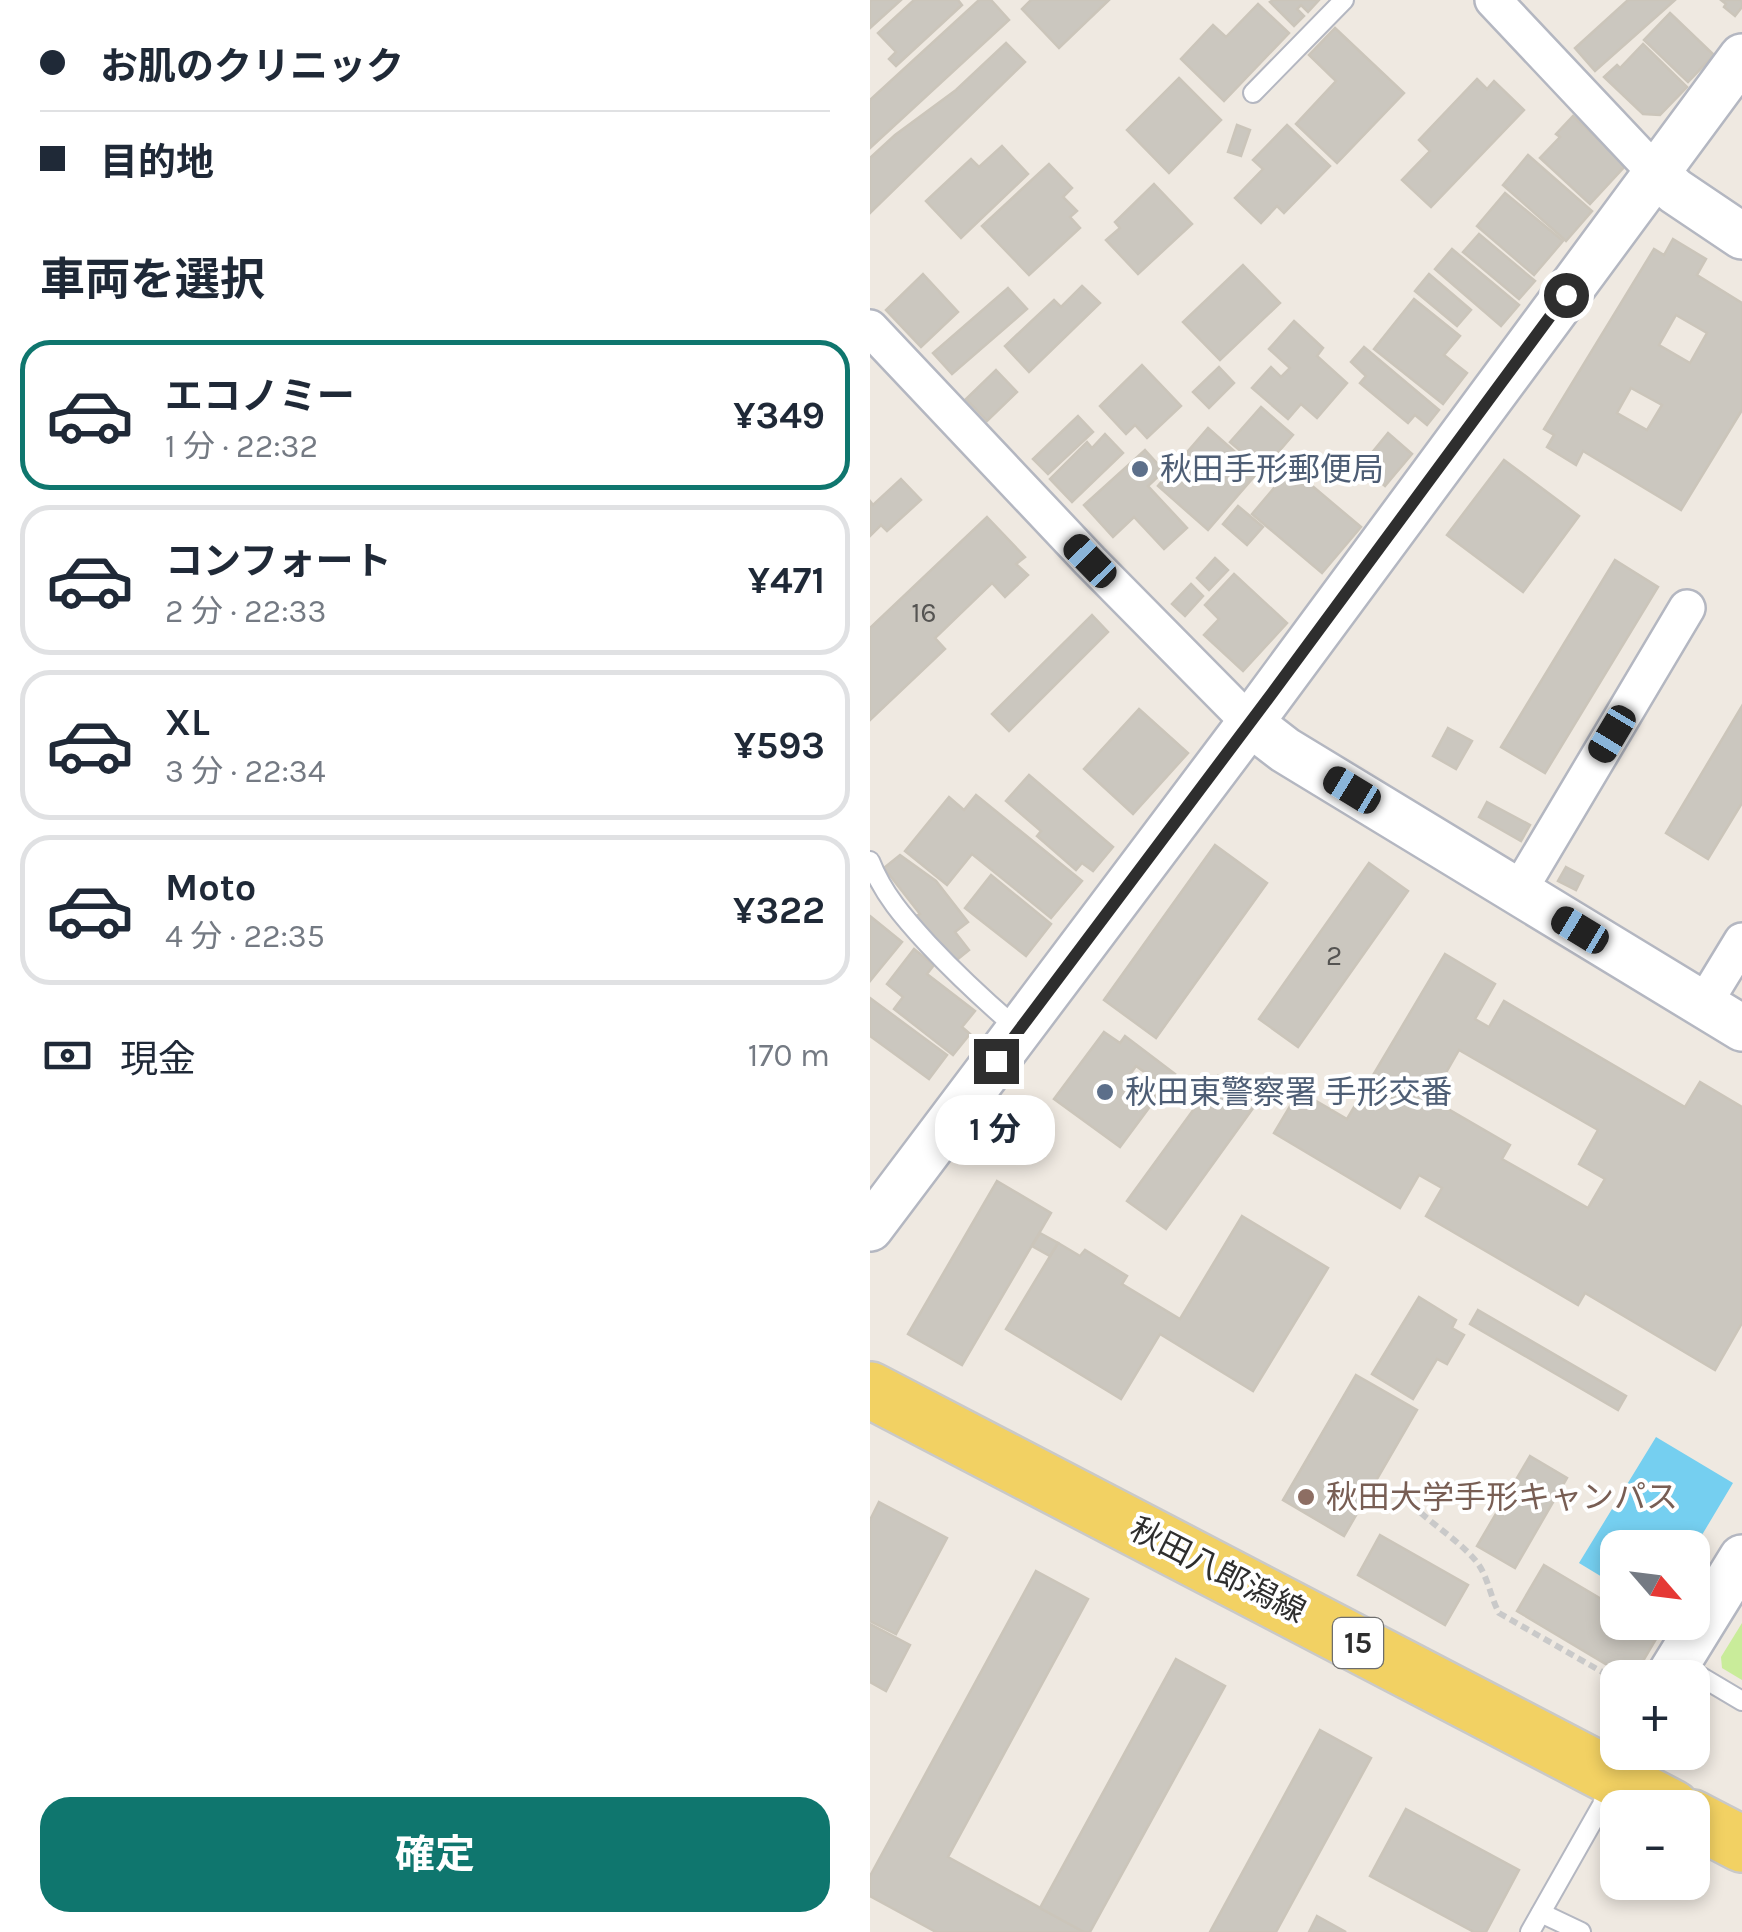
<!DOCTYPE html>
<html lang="ja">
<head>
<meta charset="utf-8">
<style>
  :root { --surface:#fff; --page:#f2f2f3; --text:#1f2937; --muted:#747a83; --line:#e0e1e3; --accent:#0f766e }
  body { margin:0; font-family:Karla,"Noto Sans JP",sans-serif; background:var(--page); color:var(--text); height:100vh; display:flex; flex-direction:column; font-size:38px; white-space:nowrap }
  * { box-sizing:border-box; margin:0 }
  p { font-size:32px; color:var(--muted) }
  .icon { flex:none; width:55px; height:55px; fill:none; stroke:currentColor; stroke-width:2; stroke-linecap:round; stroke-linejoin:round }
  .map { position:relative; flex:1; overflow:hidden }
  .side { display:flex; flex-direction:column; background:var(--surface); width:870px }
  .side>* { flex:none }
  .banner { display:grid; align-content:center; height:220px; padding:0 40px; background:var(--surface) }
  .needle { width:65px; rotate:118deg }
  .tools { position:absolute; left:730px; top:1530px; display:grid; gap:20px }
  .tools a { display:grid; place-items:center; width:110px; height:110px; border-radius:20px; background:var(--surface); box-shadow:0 5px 15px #0003; font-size:50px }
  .end { position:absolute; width:45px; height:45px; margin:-22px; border:12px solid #2e2e2e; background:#fff; box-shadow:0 0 0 5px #fff }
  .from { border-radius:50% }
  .bubble { position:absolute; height:70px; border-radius:30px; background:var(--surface); box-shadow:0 5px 15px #0003; font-size:32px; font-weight:700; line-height:70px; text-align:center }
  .car { position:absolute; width:30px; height:60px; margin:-30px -15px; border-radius:12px; box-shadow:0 0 8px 2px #0007; background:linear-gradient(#222 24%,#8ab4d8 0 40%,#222 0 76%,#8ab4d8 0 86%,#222 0) }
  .banner b { display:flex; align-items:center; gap:35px; height:95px; font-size:38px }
  .banner b+b { border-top:2px solid var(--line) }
  .banner i { width:25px; height:25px; background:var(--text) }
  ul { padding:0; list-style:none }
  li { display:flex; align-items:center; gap:30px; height:150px; margin:0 20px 15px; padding:0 20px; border:5px solid var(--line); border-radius:30px }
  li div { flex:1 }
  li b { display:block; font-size:38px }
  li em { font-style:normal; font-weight:700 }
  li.active { border-color:var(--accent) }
  li>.icon { width:90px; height:90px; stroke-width:1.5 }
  h2 { padding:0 40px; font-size:45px; line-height:120px }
  .pay { display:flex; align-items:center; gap:25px; height:110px; padding:0 40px; font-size:38px }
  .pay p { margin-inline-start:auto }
  .cta { display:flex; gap:20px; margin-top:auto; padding:20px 40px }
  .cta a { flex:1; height:115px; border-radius:30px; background:var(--accent); color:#fff; font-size:40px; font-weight:700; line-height:115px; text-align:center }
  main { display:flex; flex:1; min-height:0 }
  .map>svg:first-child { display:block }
</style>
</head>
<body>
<main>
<section class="side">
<div class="banner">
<b><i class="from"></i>お肌のクリニック</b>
<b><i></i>目的地</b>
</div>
<h2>車両を選択</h2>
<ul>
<li class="active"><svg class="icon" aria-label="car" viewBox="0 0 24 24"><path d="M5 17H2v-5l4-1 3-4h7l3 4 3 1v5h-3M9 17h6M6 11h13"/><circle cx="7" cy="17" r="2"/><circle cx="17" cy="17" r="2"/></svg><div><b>エコノミー</b><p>1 分 · 22:32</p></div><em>¥349</em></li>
<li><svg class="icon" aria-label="car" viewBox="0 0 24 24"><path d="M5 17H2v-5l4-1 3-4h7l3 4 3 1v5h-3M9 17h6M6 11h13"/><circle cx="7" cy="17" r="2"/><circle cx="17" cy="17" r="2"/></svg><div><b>コンフォート</b><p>2 分 · 22:33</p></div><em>¥471</em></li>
<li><svg class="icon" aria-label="car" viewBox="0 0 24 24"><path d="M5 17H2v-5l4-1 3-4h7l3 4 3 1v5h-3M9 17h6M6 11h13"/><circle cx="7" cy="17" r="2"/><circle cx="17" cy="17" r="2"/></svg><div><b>XL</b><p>3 分 · 22:34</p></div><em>¥593</em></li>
<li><svg class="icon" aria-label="car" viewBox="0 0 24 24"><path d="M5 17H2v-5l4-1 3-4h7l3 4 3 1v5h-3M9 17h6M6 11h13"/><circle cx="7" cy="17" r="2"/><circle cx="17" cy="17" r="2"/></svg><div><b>Moto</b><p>4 分 · 22:35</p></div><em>¥322</em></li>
</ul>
<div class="pay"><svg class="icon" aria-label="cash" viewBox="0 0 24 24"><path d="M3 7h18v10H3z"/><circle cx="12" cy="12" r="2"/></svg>現金<p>170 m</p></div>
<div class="cta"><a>確定</a></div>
</section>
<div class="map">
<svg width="872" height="1932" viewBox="0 0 872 1932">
  <rect width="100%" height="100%" fill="#efe9e1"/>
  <!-- pitch -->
  <path fill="#c9ec9a" d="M872 1623V1680L852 1668 851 1657Z"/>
  <!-- water -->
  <path fill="#75cff0" d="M786 1437 863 1483 823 1550 822 1548H748L747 1586 709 1563Z"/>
  <!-- building -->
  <g fill="#cbc7bf" stroke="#cbc5ba" stroke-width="2.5" fill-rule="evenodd">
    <path d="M0 0H31L0 28Z"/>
    <path d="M44 0H88L92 5 26 66 19 59 26 52 8 33Z"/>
    <path d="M109 0H121L139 20 0 148V100Z"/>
    <path d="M161 0H239L189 48 152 9Z"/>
    <path d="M403 0H449L438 12 431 5 427 9 434 16 424 26 400 2Z"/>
    <path d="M758 0H805L725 71 705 48Z"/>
    <path d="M851 0H872V7L865 16 854 7 856 4Z"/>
    <path d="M388 4 419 33 354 101 311 59 343 25 356 37Z"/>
    <path d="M800 13 844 55 818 82 774 40Z"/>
    <path d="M465 28 534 93 467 163 426 124 466 81 439 55Z"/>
    <path d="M136 43 155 62 0 213V158L25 135 86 90Z"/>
    <path d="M773 44 817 87 790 115 773 114 734 77 747 65 750 68Z"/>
    <path d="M309 78 351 120 299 173 257 130Z"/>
    <path d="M607 79 617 89 624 81 654 110 561 207 532 180 560 151 549 140Z"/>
    <path d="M703 116 756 165 720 204 670 158 690 137 686 134Z"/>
    <path d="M367 125 380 130 371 156 358 152Z"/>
    <path d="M417 125 460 166 414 213 407 206 391 223 365 198 393 169 383 160Z"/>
    <path d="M132 146 158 174 91 238 56 201 101 159 109 167Z"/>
    <path d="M658 155 722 211 696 241 633 185Z"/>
    <path d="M179 164 202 188 193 197 207 211 200 217 210 228 159 275 112 226Z"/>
    <path d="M284 184 322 224 268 274 236 240 250 228 245 222Z"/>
    <path d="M635 193 693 241 664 275 607 226Z"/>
    <path d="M609 234 665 281 649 299 593 252Z"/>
    <path d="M803 239 836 259 827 275 872 303V410L811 510 713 451 706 465 677 447 684 435 674 429 784 249 794 255ZM806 315 837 333 820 363 789 345ZM761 388 792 405 777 430 747 413Z"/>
    <path d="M582 249 649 305 631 326 565 269Z"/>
    <path d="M373 265 410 303 350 360 313 322Z"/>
    <path d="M53 274 88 312 51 347 16 310Z"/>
    <path d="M559 274 601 310 587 326 545 291Z"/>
    <path d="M212 286 230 303 159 372 135 346 184 300 191 307Z"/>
    <path d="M138 288 157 309 82 374 63 353Z"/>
    <path d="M544 299 590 336 574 355 597 373 573 404 504 349Z"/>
    <path d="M424 321 453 348 447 356 477 383 447 418 431 404 418 419 382 388 401 367 411 377 420 368 399 349Z"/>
    <path d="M494 347 569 410 557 425 545 415 538 423 490 383 496 376 481 362Z"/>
    <path d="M272 365 311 406 277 438 265 425 256 434 230 406Z"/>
    <path d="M349 367 364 383 339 408 323 392Z"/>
    <path d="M126 370 147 392 117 421 96 399Z"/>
    <path d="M391 407 423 435 393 470 360 442Z"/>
    <path d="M208 416 223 432 178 474 163 459Z"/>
    <path d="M338 428 388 472 338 530 288 486Z"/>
    <path d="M518 433 542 454 515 486 491 466Z"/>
    <path d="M235 434 253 453 202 502 180 479 217 442 222 448Z"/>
    <path d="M275 450 294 471 278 486 317 528 294 549 264 517 243 537 214 505Z"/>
    <path d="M634 460 709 516 653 592 577 535Z"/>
    <path d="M421 468 491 527 452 573 382 514Z"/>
    <path d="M31 479 51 500 17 531 11 525 0 536V501L3 505Z"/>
    <path d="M368 506 393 527 377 545 353 524Z"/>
    <path d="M117 517 155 557 146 564 158 575 135 597 122 583 65 638 75 649 0 720V628Z"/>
    <path d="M345 558 358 570 339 590 327 578Z"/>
    <path d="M745 560 788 587 675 773 631 747Z"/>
    <path d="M364 574 417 623 373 671 334 635 349 619 335 605Z"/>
    <path d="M321 584 333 596 315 616 302 604Z"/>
    <path d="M222 615 238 632 139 731 122 714Z"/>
    <path d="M872 706V803L838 859 796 833Z"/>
    <path d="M269 709 318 753 263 814 214 769Z"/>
    <path d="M578 728 602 741 586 769 563 756Z"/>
    <path d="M159 775 243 847 223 871 212 863 206 870 167 836 171 831 136 801Z"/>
    <path d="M106 795 212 881 181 918 102 854 77 885 35 851 79 797 94 810Z"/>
    <path d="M617 802 660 825 651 841 609 817Z"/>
    <path d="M345 845 397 883 286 1038 234 1000Z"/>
    <path d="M30 855 66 881 98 922 85 932 99 950 83 963 46 916 50 914 14 868Z"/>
    <path d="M499 863 538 891 428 1047 389 1019Z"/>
    <path d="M696 867 713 876 706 890 688 881Z"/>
    <path d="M121 875 181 924 156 956 95 908Z"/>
    <path d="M0 916 32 942 0 981Z"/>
    <path d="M44 949 64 965 57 974 105 1011 92 1027 100 1034 83 1055 24 1009 33 997 17 984Z"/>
    <path d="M575 954 625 984 605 1019 619 1027 634 1001 815 1107 830 1082 872 1107V1323L845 1370 715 1293 708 1305 556 1216 572 1188 549 1175 530 1208 404 1133 429 1091 477 1119ZM589 1050 728 1130 709 1164 735 1179 718 1208 632 1159 640 1145 561 1099Z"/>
    <path d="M0 998 77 1055 59 1079 0 1036Z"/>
    <path d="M234 1032 250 1043 255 1036 305 1074 295 1087 266 1066 259 1076 287 1097 250 1147 184 1099Z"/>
    <path d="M348 1076 386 1104 296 1229 257 1201Z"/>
    <path d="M127 1181 181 1213 92 1365 38 1334Z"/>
    <path d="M372 1216 458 1268 383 1391 290 1334 251 1399 136 1329 188 1243 210 1256 215 1250 257 1276 252 1284 310 1319Z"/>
    <path d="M170 1233 188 1243 180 1256 162 1246Z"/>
    <path d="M549 1297 586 1320 582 1328 594 1335 577 1364 567 1359 543 1399 502 1374Z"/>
    <path d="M608 1310 756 1396 748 1410 600 1324Z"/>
    <path d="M486 1375 547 1410 474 1536 413 1500Z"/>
    <path d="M660 1456 697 1478 645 1568 607 1546Z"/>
    <path d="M9 1502 77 1538 26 1634 0 1621V1520Z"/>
    <path d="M510 1535 598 1585 575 1625 488 1575Z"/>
    <path d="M674 1565 748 1609V1622H770L789 1634 763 1678H759L647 1611Z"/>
    <path d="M166 1571 218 1599 78 1857 214 1932H66L0 1896V1876Z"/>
    <path d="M0 1624 40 1645 16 1691 0 1682Z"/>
    <path d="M306 1659 355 1686 220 1932H214L170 1908Z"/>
    <path d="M450 1730 501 1758 406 1932H340Z"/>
    <path d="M536 1809 649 1870 616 1932H604L500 1876Z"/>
    <path d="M447 1916 476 1932H439Z"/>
  </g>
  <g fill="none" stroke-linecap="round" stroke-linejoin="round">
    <defs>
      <g id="service">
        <path d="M383 93 474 0"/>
        <path d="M0 861C13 894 34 918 58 944 88 976 116 1002 150 1031"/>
        <path d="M808 1663 872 1701"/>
        <path d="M671 1913 711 1932"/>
        <path d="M660 1932 732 1805 739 1780"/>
      </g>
      <g id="minor">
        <path d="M623 0 786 173"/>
        <path d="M0 328 220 561 380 723"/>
        <path d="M648 892 817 608"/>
        <path d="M833 1005 872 941"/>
      </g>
      <g id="tertiary">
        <path d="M786 173 805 191 872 236"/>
        <path d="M380 723 415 750 872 1028"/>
        <path d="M0 1228 380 723 872 57"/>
        <path d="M798 1678 872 1558"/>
      </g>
      <g id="primary">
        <path d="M0 1390 802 1808"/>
        <path d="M822 1818 872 1844"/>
      </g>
    </defs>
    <!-- service casing -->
    <use href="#service" stroke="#b4b7c1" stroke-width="22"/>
    <!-- minor casing -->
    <use href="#minor" stroke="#b4b7c1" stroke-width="40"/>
    <!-- tertiary casing -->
    <use href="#tertiary" stroke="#b4b7c1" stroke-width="50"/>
    <!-- primary casing -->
    <use href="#primary" stroke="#c9c9c9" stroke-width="60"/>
    <!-- path -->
    <path stroke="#c9c9c9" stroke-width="6" stroke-dasharray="8 5" stroke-linecap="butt" d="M551 1513C568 1528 591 1543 606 1561 618 1576 620 1596 629 1613L748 1681"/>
    <!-- service -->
    <use href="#service" stroke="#fff" stroke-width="18"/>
    <!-- minor -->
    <use href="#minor" stroke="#fff" stroke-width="35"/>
    <!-- tertiary -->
    <use href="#tertiary" stroke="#fff" stroke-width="45"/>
    <!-- primary -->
    <use href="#primary" stroke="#f2d163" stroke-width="55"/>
  </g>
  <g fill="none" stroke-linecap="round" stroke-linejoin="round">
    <!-- route -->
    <path stroke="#2e2e2e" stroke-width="12" d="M126 1061 403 692 696 295"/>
  </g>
  <!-- markers -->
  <g fill="#5c6f8a" stroke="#fff" stroke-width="4">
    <circle cx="270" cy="469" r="10"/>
    <circle cx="235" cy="1092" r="10"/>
  </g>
  <circle fill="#8d6e63" stroke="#fff" stroke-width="4" cx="436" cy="1497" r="10"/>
  <g text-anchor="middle" stroke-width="8" stroke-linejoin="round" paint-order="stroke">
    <!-- number labels -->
    <g font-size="28" fill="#555452">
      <text x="54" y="622">16</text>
      <text x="464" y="965">2</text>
    </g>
    <!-- shield labels -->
    <rect fill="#fff" stroke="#6d6d6d" stroke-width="2.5" x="463" y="1618" width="50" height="50" rx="8"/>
    <g font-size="30" font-weight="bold" fill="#2e2e2e">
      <text x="488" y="1653">15</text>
    </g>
    <!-- service labels -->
    <g font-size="32" fill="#4e5e75" stroke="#fff" text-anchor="start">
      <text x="290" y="480">秋田手形郵便局</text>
      <text x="255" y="1103">秋田東警察署 手形交番</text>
    </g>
    <!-- education labels -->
    <g font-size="32" fill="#785e54" stroke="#fff" text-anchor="start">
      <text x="456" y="1508">秋田大学手形キャンパス</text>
    </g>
    <!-- street labels -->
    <g font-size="32" fill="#2e2e2e" stroke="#fff">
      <text transform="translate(348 1570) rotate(27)" y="11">秋田八郎潟線</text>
    </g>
  </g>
</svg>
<div class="tools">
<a><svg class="needle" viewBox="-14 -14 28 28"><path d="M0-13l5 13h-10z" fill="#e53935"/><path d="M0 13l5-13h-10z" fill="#747a83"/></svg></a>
<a>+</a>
<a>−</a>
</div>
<i class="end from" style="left:696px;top:295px"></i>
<i class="end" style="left:126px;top:1061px"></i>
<div class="bubble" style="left:65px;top:1095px;width:120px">1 分</div>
<i class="car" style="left:220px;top:561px;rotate:316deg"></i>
<i class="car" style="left:742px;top:734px;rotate:211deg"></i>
<i class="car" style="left:482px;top:790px;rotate:301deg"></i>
<i class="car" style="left:710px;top:930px;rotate:301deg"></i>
</div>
</main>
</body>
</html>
